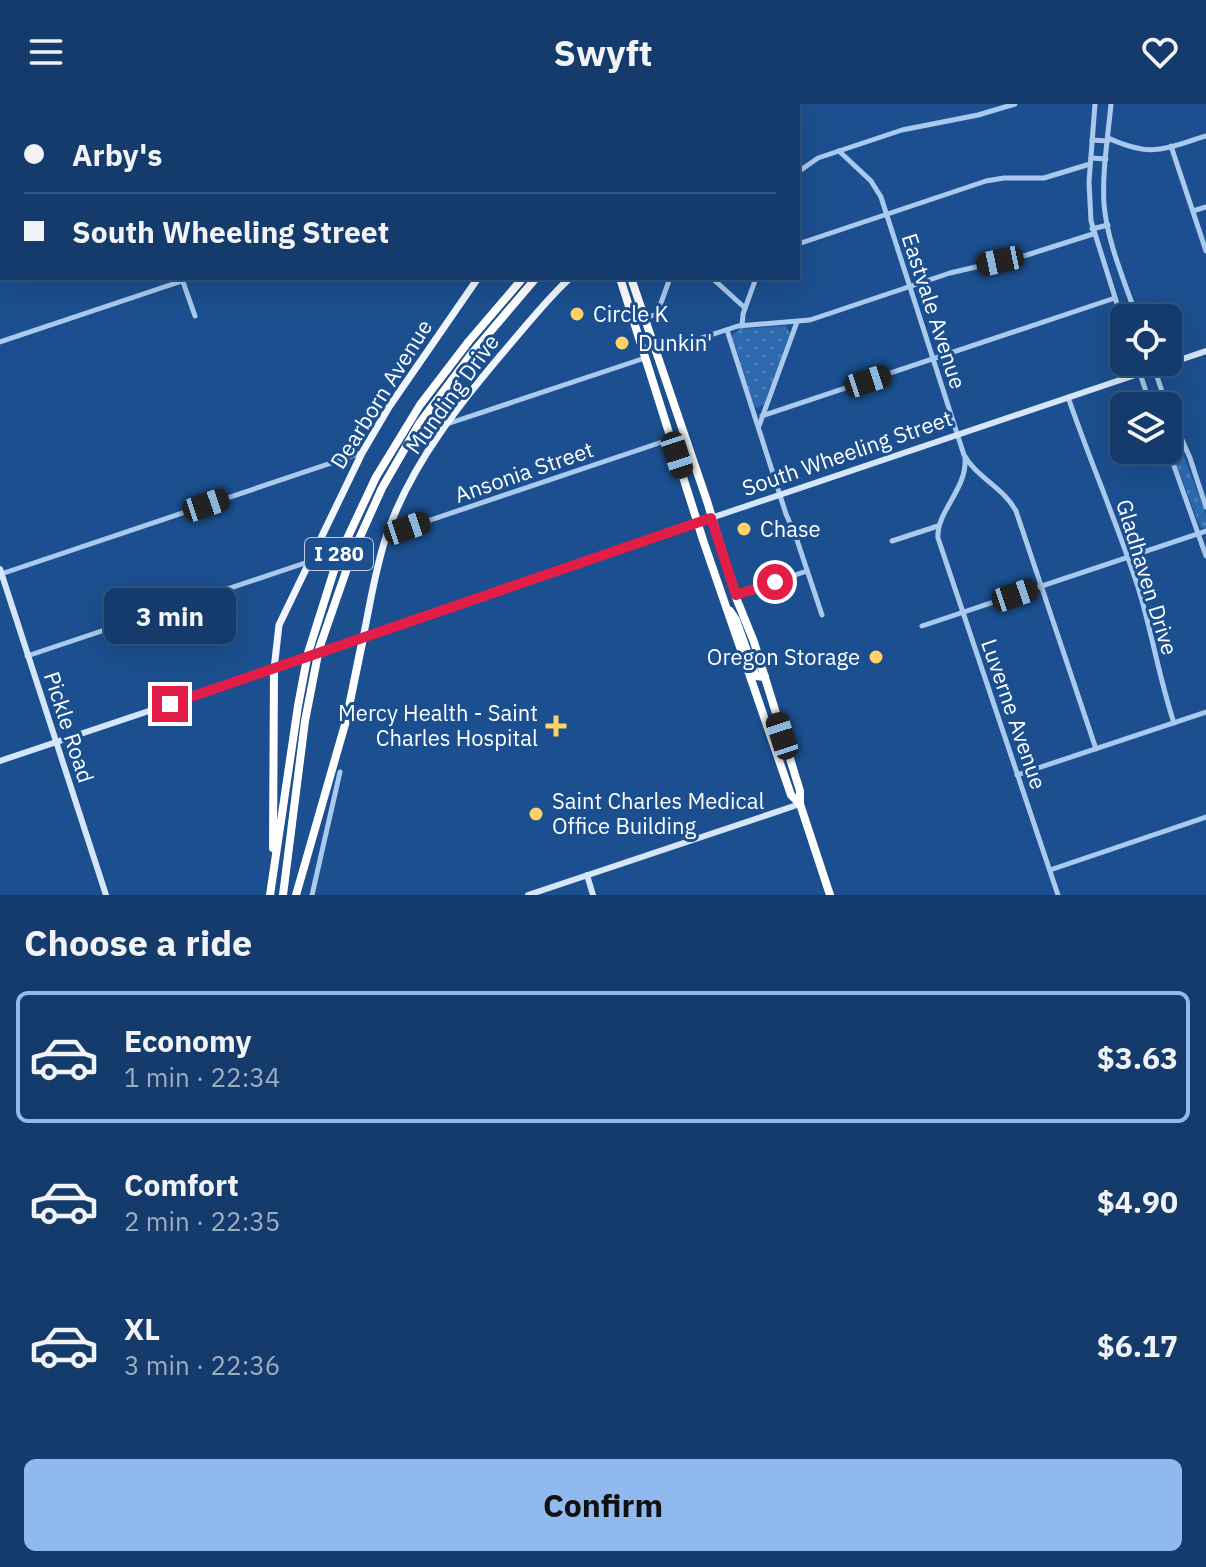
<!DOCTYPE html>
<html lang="en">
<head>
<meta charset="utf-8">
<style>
  :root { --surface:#143b6b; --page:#1d4271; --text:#f1f3f6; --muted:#9dadc1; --line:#33557e; --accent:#90b9f0 }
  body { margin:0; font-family:"IBM Plex Sans",sans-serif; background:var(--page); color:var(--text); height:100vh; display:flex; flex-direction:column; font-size:30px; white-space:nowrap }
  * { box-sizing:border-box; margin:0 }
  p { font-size:26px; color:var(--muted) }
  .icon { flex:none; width:44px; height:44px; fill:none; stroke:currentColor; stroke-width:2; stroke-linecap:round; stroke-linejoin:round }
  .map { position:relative; height:791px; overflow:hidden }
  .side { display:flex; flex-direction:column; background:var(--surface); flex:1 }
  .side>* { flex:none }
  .top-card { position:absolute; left:0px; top:0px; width:800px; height:176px; box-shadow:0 8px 32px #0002,0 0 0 2px var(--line); display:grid; align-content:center; height:176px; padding:0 24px; background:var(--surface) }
  .controls { position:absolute; left:1110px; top:200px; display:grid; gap:16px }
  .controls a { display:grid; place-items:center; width:72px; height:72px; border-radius:12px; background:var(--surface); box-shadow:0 8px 32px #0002,0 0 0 2px var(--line); font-size:40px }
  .end { position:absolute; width:36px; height:36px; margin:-18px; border:10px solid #e11d48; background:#fff; box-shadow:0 0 0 4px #fff }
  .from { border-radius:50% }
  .bubble { position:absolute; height:56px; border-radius:12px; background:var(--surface); box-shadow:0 8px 32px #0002,0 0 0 2px var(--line); font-size:26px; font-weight:700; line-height:56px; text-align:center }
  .car { position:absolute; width:24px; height:48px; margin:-24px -12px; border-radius:10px; box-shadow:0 0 6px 2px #0007; background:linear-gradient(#222 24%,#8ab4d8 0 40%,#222 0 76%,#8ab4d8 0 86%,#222 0) }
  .top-card b { display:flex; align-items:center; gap:28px; height:76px; font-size:30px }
  .top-card b+b { border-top:2px solid var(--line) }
  .top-card i { width:20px; height:20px; background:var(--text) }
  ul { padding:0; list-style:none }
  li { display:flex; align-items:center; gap:24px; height:132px; margin:0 16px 12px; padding:0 8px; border:4px solid transparent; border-radius:12px }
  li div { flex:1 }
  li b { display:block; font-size:30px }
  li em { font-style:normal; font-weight:700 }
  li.current { border-color:var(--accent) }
  li>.icon { width:72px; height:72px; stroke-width:1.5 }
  h2 { padding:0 24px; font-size:36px; line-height:96px }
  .action { display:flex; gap:16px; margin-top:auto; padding:16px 24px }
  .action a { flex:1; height:92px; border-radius:12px; background:var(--accent); color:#111; font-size:32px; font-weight:700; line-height:92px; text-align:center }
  header { display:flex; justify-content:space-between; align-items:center; height:104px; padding:0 24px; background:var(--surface); font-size:36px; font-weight:700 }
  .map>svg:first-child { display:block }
</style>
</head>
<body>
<header><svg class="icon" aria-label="menu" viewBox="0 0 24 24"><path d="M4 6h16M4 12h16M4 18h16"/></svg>Swyft<svg class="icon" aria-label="heart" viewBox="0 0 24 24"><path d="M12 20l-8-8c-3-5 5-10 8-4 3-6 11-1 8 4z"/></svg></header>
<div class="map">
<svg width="1206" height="791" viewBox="0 0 1206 791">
  <defs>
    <pattern id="grass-dots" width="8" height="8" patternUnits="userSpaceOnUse" patternTransform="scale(2)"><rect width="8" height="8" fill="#2e69ad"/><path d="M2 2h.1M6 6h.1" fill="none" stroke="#4d80b9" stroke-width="1.8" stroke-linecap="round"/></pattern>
  </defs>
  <rect width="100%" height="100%" fill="#1b4f8f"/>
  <!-- grass -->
  <g fill="url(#grass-dots)">
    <path d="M785 222 790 229 764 300 757 304 754 302 732 232 739 225Z"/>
    <path d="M1168 311 1206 410V425L1200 423 1168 338Z"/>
  </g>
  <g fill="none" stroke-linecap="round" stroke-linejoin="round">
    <!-- street -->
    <g stroke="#a9c9ee" stroke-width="5">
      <path d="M128 0V2"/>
      <path d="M393 0 394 2"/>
      <path d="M1095 0 1089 78 1091 117 1124 222"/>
      <path d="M1111 0C1108 33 1102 67 1104 100 1107 138 1125 178 1137 214"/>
      <path d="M117 2 123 0"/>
      <path d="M412 2 418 0"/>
      <path d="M733 2V0"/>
      <path d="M1108 34C1152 54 1163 45 1206 32"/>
      <path d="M1092 36 1108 37"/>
      <path d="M0 41 2 40"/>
      <path d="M1171 42 1206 147"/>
      <path d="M839 47 871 77 881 93 964 351C977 374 1003 383 1016 407L1096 645"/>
      <path d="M1091 54 1106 55"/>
      <path d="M798 68 818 54 902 26 978 11 1015 0"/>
      <path d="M1193 107 1206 103"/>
      <path d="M1092 125 1108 121"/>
      <path d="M0 139H2"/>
      <path d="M798 140 986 77 1004 74H1044L1090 60"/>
      <path d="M712 174 745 204"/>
      <path d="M182 175 195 212"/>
      <path d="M645 214 657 210 670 174"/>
      <path d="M742 222 743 210 756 174"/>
      <path d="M727 226 786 410 796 433 822 511"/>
      <path d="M0 238 191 174"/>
      <path d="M656 249 738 222 810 216 950 169 1027 151 1093 130"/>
      <path d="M1136 258 1151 302"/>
      <path d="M1152 258 1167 302"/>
      <path d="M1068 293C1090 357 1117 419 1138 483 1152 528 1159 574 1174 619"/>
      <path d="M1168 304 1190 354 1206 403"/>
      <path d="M762 312 1115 194"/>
      <path d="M447 320 645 254"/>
      <path d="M759 322 797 218"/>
      <path d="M1168 345 1206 452"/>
      <path d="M965 355C967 385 936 408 938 434L1058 791"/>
      <path d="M386 431 671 335"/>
      <path d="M892 437 938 422"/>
      <path d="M1 470 361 349"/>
      <path d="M736 491 807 467"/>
      <path d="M922 522 1206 427"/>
      <path d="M27 552 308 458"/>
      <path d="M1017 671 1206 608"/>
      <path d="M1050 766 1206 713"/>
      <path d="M312 791 340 668"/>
    </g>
    <!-- secondary -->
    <g stroke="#d6e6fa" stroke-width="6">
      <path d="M711 414 1206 247"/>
      <path d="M0 465 106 791"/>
      <path d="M0 657 274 565"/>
      <path d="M587 771 593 791"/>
      <path d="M528 791 800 700"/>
    </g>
    <!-- primary -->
    <g stroke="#f0f6ff" stroke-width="7">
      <path d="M571 0 572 2"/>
      <path d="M363 534C370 501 375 466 386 433 410 360 463 295 512 238 531 216 549 193 570 174"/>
      <path d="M344 540 711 414"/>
      <path d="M284 561 274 565 279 521 362 349 389 303 478 174"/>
    </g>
    <!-- highway -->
    <g stroke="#fff" stroke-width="8">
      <path d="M626 2 628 0"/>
      <path d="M669 2 671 0"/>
      <path d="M684 2 686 0"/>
      <path d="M698 2 699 0"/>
      <path d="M717 2 720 0"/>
      <path d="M620 174 703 436 791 691 800 700"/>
      <path d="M631 174 707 397 737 496 754 538 800 687V700L830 791"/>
      <path d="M730 507 736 516 756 572 765 573"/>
      <path d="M273 744 274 565"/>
      <path d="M270 791 298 602 308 549 338 454 376 373 420 301 469 237 523 174"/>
      <path d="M283 791 305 617 319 545 351 453 382 384 419 320 473 248 536 174"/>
      <path d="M296 791 346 617 363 534"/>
    </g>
    <!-- primary-bridge -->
    <path stroke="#f0f6ff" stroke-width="7" d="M284 561 344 540"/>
  </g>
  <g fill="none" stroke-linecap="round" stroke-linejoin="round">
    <!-- route -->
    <path stroke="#e11d48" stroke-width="10" d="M170 600 711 414 736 491 775 478"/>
  </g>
  <!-- markers -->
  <g fill="#ffd166" stroke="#1b4f8f" stroke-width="3">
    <circle cx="577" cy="210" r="8"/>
    <circle cx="622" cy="239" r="8"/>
    <circle cx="744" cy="425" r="8"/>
    <circle cx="876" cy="553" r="8"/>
    <path d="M552 610h8v8h8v8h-8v8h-8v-8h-8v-8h8z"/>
    <circle cx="536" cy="710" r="8"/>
  </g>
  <g text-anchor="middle" stroke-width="6" stroke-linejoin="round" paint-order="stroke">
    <!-- shield labels -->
    <rect fill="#1b4f8f" stroke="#bbcadd" stroke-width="2" x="305" y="434" width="68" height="32" rx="6"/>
    <g font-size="20" font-weight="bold" fill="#fff">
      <text x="339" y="457">I 280</text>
    </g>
    <!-- street labels -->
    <g font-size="22" fill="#fff" stroke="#1b4f8f">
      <text transform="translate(934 207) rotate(72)" y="8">Eastvale Avenue</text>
      <text transform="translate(381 290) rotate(-58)" y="8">Dearborn Avenue</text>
      <text transform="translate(452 290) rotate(-54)" y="8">Munding Drive</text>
      <text transform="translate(847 349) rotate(-19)" y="8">South Wheeling Street</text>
      <text transform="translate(524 368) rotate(-19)" y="8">Ansonia Street</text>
      <text transform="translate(1147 473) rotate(73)" y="8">Gladhaven Drive</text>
      <text transform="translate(1014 610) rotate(71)" y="8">Luverne Avenue</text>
      <text transform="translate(69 623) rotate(72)" y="8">Pickle Road</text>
    </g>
    <!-- poi labels -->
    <g font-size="22" fill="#fff" stroke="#1b4f8f" text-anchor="start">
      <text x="593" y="218">Circle K</text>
      <text x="638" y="247">Dunkin'</text>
      <text x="760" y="433">Chase</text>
      <text x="860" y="561" text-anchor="end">Oregon Storage</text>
      <text x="538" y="617" text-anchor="end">Mercy Health - Saint<tspan x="538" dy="25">Charles Hospital</tspan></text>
      <text x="552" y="705">Saint Charles Medical<tspan x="552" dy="25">Office Building</tspan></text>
    </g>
  </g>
</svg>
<div class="controls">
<a><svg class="icon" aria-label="locate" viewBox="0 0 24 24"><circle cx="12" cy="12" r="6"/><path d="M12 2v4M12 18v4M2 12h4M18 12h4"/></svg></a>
<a><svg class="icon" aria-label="layers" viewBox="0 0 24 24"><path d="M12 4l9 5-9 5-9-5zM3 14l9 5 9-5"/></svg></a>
</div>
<i class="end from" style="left:775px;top:478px"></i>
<i class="end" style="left:170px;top:600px"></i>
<div class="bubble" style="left:104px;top:484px;width:132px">3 min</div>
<i class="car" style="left:1000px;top:157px;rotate:258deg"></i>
<i class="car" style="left:868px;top:277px;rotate:72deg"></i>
<i class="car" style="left:677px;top:351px;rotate:162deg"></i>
<i class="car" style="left:206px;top:401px;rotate:71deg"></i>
<i class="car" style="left:407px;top:424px;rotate:71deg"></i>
<i class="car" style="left:1015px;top:491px;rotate:71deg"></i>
<i class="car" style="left:782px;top:632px;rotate:342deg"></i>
<div class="top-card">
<b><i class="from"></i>Arby's</b>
<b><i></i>South Wheeling Street</b>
</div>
</div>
<section class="side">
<h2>Choose a ride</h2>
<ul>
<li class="current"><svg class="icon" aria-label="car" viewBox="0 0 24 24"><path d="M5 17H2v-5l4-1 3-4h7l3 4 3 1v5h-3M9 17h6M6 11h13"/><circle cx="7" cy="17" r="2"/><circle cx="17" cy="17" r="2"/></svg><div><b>Economy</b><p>1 min · 22:34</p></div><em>$3.63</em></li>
<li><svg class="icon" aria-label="car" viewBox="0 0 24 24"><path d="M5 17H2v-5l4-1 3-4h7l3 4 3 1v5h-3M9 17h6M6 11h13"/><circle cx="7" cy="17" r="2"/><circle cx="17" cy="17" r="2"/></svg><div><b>Comfort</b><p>2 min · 22:35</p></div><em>$4.90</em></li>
<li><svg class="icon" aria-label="car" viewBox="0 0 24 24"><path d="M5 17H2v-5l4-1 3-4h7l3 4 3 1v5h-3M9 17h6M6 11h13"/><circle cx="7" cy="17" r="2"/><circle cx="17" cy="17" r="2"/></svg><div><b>XL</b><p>3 min · 22:36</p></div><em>$6.17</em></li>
</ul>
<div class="action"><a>Confirm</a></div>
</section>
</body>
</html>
